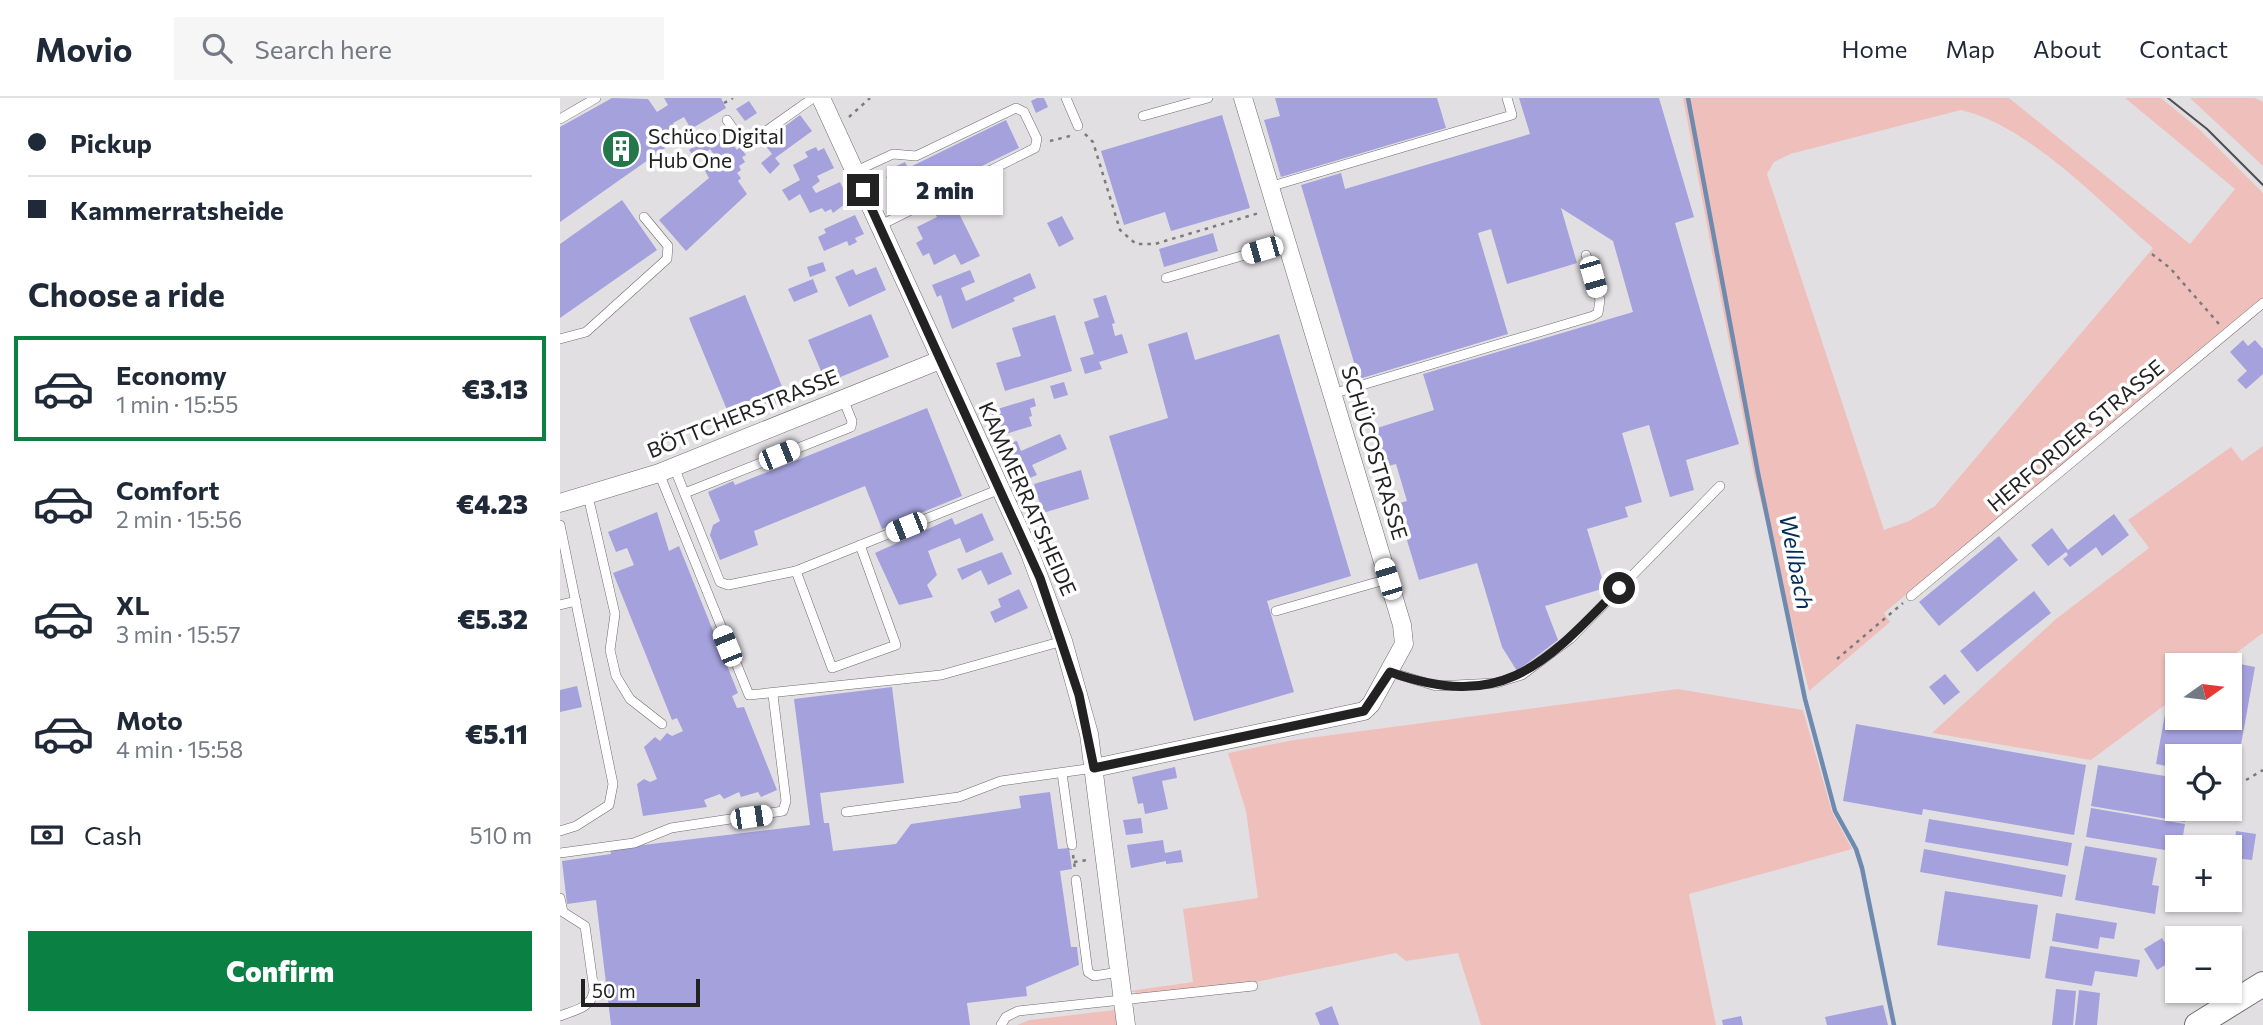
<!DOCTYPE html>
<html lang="en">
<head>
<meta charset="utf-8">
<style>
  :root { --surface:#fff; --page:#f6f6f7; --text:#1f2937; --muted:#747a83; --line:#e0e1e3; --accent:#0b8043 }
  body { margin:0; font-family:Commissioner,sans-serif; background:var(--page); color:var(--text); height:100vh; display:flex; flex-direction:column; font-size:26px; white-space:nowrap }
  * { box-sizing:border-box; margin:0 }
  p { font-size:23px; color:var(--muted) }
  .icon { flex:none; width:38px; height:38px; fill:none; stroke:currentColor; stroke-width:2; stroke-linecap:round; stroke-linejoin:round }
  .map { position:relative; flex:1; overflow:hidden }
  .drawer { display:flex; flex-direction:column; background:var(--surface); width:560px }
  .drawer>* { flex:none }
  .banner { display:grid; align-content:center; height:154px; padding:0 28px; background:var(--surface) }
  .needle { width:46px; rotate:76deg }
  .buttons { position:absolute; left:1605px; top:555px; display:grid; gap:14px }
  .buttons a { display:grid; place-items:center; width:77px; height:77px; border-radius:0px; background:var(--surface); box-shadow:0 2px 5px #0004; font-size:35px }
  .scale { position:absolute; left:21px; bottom:18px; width:119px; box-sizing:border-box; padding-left:7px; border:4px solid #232223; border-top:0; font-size:19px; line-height:24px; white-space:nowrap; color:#232223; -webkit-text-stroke:5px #fff; paint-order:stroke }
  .end { position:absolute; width:32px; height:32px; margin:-16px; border:9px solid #232223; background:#fff; box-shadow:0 0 0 4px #fff }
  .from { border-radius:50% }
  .bubble { position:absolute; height:49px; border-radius:0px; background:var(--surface); box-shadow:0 2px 5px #0004; font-size:23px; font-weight:800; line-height:49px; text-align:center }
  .car { position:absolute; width:21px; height:42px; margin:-21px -10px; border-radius:9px; box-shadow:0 0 5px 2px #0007; background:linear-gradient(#fff 24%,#345 0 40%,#fff 0 76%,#345 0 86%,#fff 0) }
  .banner b { display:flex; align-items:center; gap:24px; height:66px; font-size:26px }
  .banner b+b { border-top:2px solid var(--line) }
  .banner i { width:18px; height:18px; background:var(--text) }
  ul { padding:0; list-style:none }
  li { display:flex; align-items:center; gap:21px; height:105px; margin:0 14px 10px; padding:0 14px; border:4px solid transparent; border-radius:0px }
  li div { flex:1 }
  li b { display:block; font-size:26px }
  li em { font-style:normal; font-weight:800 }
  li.selected { border-color:var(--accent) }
  li>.icon { width:63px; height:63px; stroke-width:1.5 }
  h2 { padding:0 28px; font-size:32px; line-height:84px }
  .pay { display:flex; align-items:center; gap:18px; height:77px; padding:0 28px; font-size:26px }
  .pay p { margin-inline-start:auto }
  .action { display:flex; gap:14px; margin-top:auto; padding:14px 28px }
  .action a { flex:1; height:80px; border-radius:0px; background:var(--accent); color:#fff; font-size:28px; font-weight:800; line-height:80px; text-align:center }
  header { display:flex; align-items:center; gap:42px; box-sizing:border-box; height:98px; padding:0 35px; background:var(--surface); border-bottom:2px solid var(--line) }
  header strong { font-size:33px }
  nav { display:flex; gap:38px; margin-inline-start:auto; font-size:24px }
  .search { width:490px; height:63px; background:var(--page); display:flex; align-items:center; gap:18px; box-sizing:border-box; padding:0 24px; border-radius:0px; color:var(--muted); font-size:26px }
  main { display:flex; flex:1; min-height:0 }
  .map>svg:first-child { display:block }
</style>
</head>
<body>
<header>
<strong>Movio</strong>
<div class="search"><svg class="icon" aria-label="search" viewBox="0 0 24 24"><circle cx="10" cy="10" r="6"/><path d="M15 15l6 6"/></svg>Search here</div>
<nav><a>Home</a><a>Map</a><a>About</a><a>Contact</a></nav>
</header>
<main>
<section class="drawer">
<div class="banner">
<b><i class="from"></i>Pickup</b>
<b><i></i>Kammerratsheide</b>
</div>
<h2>Choose a ride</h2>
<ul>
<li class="selected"><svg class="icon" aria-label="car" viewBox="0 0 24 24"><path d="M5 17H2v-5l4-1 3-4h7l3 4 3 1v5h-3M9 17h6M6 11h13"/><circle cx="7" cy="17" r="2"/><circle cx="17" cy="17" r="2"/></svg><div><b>Economy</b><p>1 min · 15:55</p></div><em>€3.13</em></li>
<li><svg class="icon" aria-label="car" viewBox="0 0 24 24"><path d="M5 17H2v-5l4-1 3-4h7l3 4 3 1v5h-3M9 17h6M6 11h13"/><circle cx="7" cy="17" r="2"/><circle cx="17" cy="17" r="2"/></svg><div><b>Comfort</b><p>2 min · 15:56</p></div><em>€4.23</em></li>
<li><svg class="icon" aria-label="car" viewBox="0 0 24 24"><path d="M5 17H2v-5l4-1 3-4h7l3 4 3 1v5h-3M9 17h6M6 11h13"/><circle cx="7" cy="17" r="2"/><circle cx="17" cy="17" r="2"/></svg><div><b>XL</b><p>3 min · 15:57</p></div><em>€5.32</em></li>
<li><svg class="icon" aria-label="car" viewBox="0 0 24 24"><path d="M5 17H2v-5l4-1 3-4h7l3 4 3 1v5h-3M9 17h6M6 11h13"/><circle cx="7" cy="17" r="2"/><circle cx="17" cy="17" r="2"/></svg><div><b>Moto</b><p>4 min · 15:58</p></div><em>€5.11</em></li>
</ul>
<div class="pay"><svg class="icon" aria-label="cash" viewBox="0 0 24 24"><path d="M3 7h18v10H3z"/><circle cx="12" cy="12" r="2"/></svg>Cash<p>510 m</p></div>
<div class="action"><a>Confirm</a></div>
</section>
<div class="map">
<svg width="1703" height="927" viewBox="0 0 1703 927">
  <rect width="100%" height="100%" fill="#e2dfe3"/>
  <!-- green -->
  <g fill="#efc0bb" fill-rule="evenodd">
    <path d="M1123 0H1449L1630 146 1675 91 1565 0H1601L1639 31 1703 95V201L1324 515 1330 524 1249 593 1194 376ZM1401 12C1468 27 1541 105 1593 150L1375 408 1349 423 1324 432 1207 76 1214 64 1230 56Z"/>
    <path d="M1630 0H1695L1703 4V68Z"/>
    <path d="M1703 348V535L1660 567H1617V598L1531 662 1372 635 1496 521 1589 450 1568 422 1671 349 1682 363Z"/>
    <path d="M1118 591 1243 612 1272 714 1292 751 1129 796 1156 927H921L898 855 846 863 836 855 691 885 580 896 570 893 633 884 623 811 698 800 686 713 668 655 734 642Z"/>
    <path d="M555 912 557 927H457L470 922Z"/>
  </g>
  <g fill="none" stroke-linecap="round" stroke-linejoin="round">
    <!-- stream -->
    <path stroke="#6e8baf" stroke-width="4.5" d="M1128 0 1198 375 1245 601 1275 713 1296 751 1302 770 1334 927"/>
  </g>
  <!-- building -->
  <g fill="#a4a1dd">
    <path d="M52 0 88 1 97 14 108 7 104 0H161L166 10 131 31 124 19 113 25 122 38 0 124V29Z"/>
    <path d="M477 0H484L488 9 476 15 471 3Z"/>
    <path d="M715 0H877L886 30 721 79 704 22 720 18Z"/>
    <path d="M959 0H1099L1134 119 1115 125 1179 346 1126 362 1134 392 1110 399 1089 327 1062 335 1082 404 1065 409 1068 419 1027 431 1045 490 985 508 998 542 957 573 942 549 917 465 859 482 836 406 847 403 836 366 825 369 814 331 874 312 863 276 1073 214 1053 143 1001 110 1017 165 947 186 931 131 918 135 948 236 799 281 741 87 781 75 785 91 970 36Z"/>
    <path d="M189 3 197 15 185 23 176 11Z"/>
    <path d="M240 17 252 33 215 60 220 66 210 76 201 65 212 56 205 47 211 42 209 40Z"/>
    <path d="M662 17 690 110 611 133 605 114 564 127 541 53Z"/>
    <path d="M446 22 459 50 362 97 363 100 341 111 326 79 336 74 334 69 345 64 348 70Z"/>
    <path d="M154 34 157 38 163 34 177 52 180 49 186 57 182 59 185 64 179 68 181 72 177 75 181 80 178 83 187 96 126 153 99 122 149 80 144 71 154 65 156 68 160 65 150 51 136 61 129 52Z"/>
    <path d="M256 49 258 53 264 50 274 70 257 78 260 83 252 89 256 95 280 84 289 103 273 115 271 111 265 114 262 110 250 115 240 96 229 103 222 92 240 82 233 67 248 59 245 54Z"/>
    <path d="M391 99 420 158 401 167 395 156 374 167 369 155 363 158 356 145 363 141 357 129 377 119 372 109Z"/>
    <path d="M62 102 97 152 0 220V146Z"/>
    <path d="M295 117 304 136 295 140 297 144 289 148 287 143 264 153 258 139 266 135 264 131Z"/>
    <path d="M502 118 514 141 499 149 487 125Z"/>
    <path d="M653 135 658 153 604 169 599 151Z"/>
    <path d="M263 164 266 173 250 179 247 169Z"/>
    <path d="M316 169 326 192 289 209 275 179 293 171 296 177Z"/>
    <path d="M410 172 415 184 401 190 406 203 470 175 476 190 453 200 455 203 392 231 381 197 377 199 372 187Z"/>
    <path d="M253 181 258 194 234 204 228 191Z"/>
    <path d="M185 197 227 301 172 324 129 220Z"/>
    <path d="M546 197 555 225 552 226 555 238 562 236 568 255 539 264 542 271 525 276 520 260 534 256 524 224 539 219 533 201Z"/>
    <path d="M311 216 329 259 266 285 248 242Z"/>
    <path d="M495 217 512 273 445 293 436 265 461 258 452 230Z"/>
    <path d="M627 234 635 262 719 236 791 478 707 503 734 594 634 623 549 338 608 320 588 246Z"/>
    <path d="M1683 242 1688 248 1695 242 1703 251V276L1686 291 1677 282 1687 273 1670 254Z"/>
    <path d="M504 284 508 297 494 301 490 288Z"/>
    <path d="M474 300 476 308 470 310 472 318 469 319 472 328 439 338 431 313Z"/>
    <path d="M367 310 402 398 322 431 305 388 194 433 198 447 160 462 150 437 153 427 160 423 148 394 173 383 175 387Z"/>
    <path d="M500 336 507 351 472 367 477 377 465 382 456 379 441 346 457 343 461 353Z"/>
    <path d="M521 372 529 401 483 415 474 386Z"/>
    <path d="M97 414 109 453 119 448 178 595 172 598 177 610 184 609 217 692 201 699 198 694 181 699 179 694 164 701 160 696 144 702 147 709 83 718 77 686 84 681 90 684 97 681 84 649 95 639 100 643 107 635 112 638 123 633 117 620 112 622 53 475 74 467 67 450 56 454 48 434Z"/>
    <path d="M422 415 434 442 406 455 400 440 368 453 377 477 367 487 373 499 339 507 315 455 392 420 395 427Z"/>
    <path d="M1554 416 1569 437 1542 458 1536 449 1510 469 1503 461 1508 457 1506 454 1488 468 1471 447 1492 430 1508 452Z"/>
    <path d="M1439 438 1458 462 1379 528 1359 504Z"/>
    <path d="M442 454 452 476 428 487 421 472 402 482 397 471Z"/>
    <path d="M459 491 468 510 435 525 430 514 441 509 438 501Z"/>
    <path d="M1474 493 1491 515 1417 574 1400 553Z"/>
    <path d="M1675 565 1695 569 1675 680 1670 679V658H1617V670L1596 666 1605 616 1617 620H1670V587Z"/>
    <path d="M1385 576 1400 594 1384 607 1369 589Z"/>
    <path d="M17 588 22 609 0 614V592Z"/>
    <path d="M332 589 344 685 260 695 264 725H269L273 753 336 746 351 726 461 710 459 698 490 694 498 751 509 750 512 771 500 773 511 849H517L519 867 466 889 467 898 407 905 410 927H51L36 802 7 806 2 763 51 756 50 751 250 727 234 601Z"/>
    <path d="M1296 626 1526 667 1514 737 1363 711 1362 717 1283 703Z"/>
    <path d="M1538 667 1617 680V710H1627L1625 724 1531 708Z"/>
    <path d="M615 669 617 680 602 683 608 711 585 716 583 705 578 706 572 679Z"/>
    <path d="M1531 710 1625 726 1621 749H1617V754L1526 739Z"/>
    <path d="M581 720 583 735 566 737 563 722Z"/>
    <path d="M1369 721 1512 745 1508 768 1365 744Z"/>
    <path d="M1676 733 1696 736 1692 762 1673 760Z"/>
    <path d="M603 742 605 755 621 752 623 764 606 766V763L571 770 567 747Z"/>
    <path d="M1525 748 1597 760 1592 787 1599 788 1595 816 1515 802Z"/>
    <path d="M1364 751 1506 777 1502 799 1360 774Z"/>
    <path d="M1385 793 1478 807 1470 861 1377 847Z"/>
    <path d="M1636 802H1666V806L1636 807Z"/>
    <path d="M1496 815 1557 825 1554 841 1540 839 1538 851 1492 843Z"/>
    <path d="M1617 833 1663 838V840H1616Z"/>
    <path d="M1602 840 1615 861 1597 872 1584 851Z"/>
    <path d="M1490 848 1580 862 1577 879 1535 873 1532 888 1485 880Z"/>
    <path d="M1496 891 1516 893 1513 927H1492Z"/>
    <path d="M1519 892 1540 895 1537 927H1515Z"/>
    <path d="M1323 907 1328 927H1267L1265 919Z"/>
    <path d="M772 908 779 927H760L755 915Z"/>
    <path d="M1181 918 1183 927H1163L1162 922Z"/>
  </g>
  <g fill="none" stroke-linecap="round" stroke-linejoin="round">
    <defs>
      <g id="lane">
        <path d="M506 0 518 28"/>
        <path d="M583 18 648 0"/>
        <path d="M0 21 36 0"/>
        <path d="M167 22 181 42 192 43 253 0"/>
        <path d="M294 74 333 56 356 58 456 10 464 14 477 41 475 50 319 128"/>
        <path d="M709 89 952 17 947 0"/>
        <path d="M606 180 726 145"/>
        <path d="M0 241 26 234 107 161 108 148 84 119"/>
        <path d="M772 296 1033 218 1038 215 1040 202 1026 157"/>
        <path d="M114 369 160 484 168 487 236 473 440 391"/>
        <path d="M99 375 189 597 381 577 503 543"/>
        <path d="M125 395 291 329 292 323 283 301"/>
        <path d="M28 398 55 516 50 552 56 578 70 601 102 626"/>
        <path d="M0 427 53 686 49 707 16 728 0 733"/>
        <path d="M236 473 272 570 336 547 300 447"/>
        <path d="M1351 498 1703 205"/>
        <path d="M0 507 16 503"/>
        <path d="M716 513 828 481"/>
        <path d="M830 574 876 588 936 585 962 577 1010 541 1160 388"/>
        <path d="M502 675 512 747"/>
        <path d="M286 714 399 699 441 683 534 670"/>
        <path d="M0 755 74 745 111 730 223 713 226 703 213 597"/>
        <path d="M516 782 528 874 534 878 559 874"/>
        <path d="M0 800 3 814 25 828 34 892C32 910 15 912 0 918"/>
        <path d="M441 927 446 919 458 913 693 888"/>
      </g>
      <g id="street">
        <path d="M261 0 469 453 503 543 529 636 566 927"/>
        <path d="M0 405 99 375 380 262"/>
        <path d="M534 670 804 613 811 606 844 546 842 527 683 0"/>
      </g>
      <path id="secondary" d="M1637 927 1703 886"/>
    </defs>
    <!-- lane casing -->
    <use href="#lane" stroke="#6e6b6e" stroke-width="10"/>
    <!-- street casing -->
    <use href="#street" stroke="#6e6b6e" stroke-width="19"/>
    <!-- secondary casing -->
    <use href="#secondary" stroke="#6e6b6e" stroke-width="26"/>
    <!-- path -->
    <g stroke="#7c7a7c" stroke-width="2.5" stroke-dasharray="3.5 5" stroke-linecap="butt">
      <path d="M164 5 173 0"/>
      <path d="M289 19 310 0"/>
      <path d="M525 36 533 44 560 132 576 146H595L699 115"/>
      <path d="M490 43 510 38"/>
      <path d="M1592 156 1610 170 1659 226"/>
      <path d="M1277 561 1343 505"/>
      <path d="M1670 687 1681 685 1703 672"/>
      <path d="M513 757 515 771"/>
      <path d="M514 764 528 762"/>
    </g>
    <!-- lane -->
    <use href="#lane" stroke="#fff" stroke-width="9"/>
    <!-- street -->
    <use href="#street" stroke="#fff" stroke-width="18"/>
    <!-- secondary -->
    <use href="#secondary" stroke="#fff" stroke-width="24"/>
    <!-- tram -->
    <path stroke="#4e4c4e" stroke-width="2" d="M1608 0 1647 31 1703 87"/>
  </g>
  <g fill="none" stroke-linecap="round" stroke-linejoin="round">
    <!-- route -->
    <path stroke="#232223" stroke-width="9" d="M303 92 480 480 519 597 534 670 804 613 830 574C943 614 984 567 1059 490"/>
  </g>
  <!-- icons -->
  <defs>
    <symbol id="building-disc" viewBox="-11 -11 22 22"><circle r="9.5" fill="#23774a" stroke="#fff"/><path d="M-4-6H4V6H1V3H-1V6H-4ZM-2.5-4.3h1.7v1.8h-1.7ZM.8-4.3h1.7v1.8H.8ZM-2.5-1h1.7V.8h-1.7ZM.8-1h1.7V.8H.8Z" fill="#fff"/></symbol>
  </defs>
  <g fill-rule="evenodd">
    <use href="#building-disc" x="39" y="29" width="44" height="44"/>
  </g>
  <g text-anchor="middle" stroke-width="7" stroke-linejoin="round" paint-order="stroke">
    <!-- poi labels -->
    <g font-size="21" fill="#232223" stroke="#fff" text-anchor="start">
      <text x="88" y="46">Schüco Digital<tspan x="88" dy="24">Hub One</tspan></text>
    </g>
    <!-- street labels -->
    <g font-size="21" fill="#232223" stroke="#fff">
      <text transform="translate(183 316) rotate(-22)" y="7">BÖTTCHERSTRASSE</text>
      <text transform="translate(1516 338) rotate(-40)" y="7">HERFORDER STRASSE</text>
      <text transform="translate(814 355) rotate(73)" y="7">SCHÜCOSTRASSE</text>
      <text transform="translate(467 401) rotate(66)" y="7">KAMMERRATSHEIDE</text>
    </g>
    <!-- water labels -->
    <g font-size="23" font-style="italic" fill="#002c59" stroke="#fff">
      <text transform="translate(1236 464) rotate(79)" y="8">Wellbach</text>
    </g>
  </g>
</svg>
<div class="buttons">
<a><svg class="needle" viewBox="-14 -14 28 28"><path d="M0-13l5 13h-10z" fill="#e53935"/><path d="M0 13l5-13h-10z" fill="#747a83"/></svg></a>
<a><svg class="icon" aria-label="locate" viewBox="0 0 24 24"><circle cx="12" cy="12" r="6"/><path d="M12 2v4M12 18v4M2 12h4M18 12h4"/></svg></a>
<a>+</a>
<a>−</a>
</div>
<div class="scale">50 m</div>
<i class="end from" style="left:1059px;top:490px"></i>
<i class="end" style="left:303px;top:92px"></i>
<div class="bubble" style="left:327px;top:68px;width:116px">2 min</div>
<i class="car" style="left:702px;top:152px;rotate:254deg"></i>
<i class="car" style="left:1033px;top:179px;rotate:164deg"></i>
<i class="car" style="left:219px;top:357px;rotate:68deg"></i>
<i class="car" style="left:346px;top:429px;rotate:248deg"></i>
<i class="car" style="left:828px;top:481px;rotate:343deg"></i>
<i class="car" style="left:167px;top:548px;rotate:338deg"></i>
<i class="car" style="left:191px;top:719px;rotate:82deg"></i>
</div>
</main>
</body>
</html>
